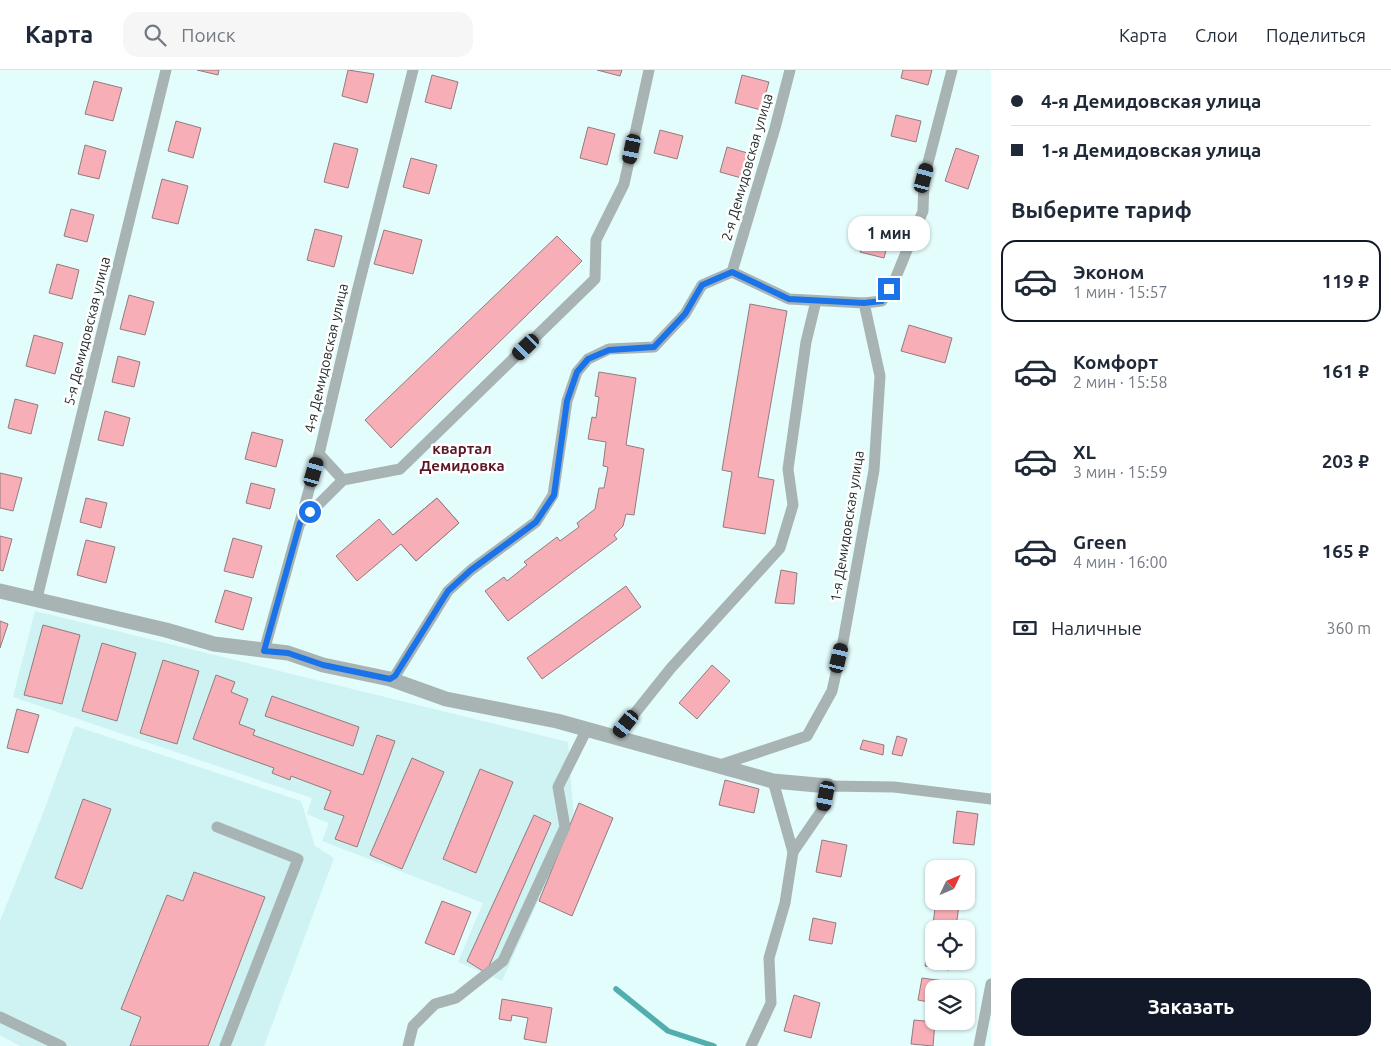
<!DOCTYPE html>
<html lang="ru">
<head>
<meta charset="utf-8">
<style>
  :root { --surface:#fff; --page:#f6f6f7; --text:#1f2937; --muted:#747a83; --line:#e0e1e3; --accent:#111827 }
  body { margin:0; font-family:Ubuntu,sans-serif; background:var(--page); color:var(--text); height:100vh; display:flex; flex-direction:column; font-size:19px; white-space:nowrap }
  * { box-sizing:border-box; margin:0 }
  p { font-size:16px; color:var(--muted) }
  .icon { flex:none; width:28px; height:28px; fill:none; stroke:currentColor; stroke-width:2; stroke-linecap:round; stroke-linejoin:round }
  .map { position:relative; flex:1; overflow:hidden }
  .sheet { display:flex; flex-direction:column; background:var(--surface); width:400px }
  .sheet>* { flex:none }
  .hud { display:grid; align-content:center; height:110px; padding:0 20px; background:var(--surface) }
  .needle { width:32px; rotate:46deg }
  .tools { position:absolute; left:925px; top:790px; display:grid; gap:10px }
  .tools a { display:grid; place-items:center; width:50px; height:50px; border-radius:10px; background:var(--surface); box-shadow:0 1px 4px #0004; font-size:25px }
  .end { position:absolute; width:22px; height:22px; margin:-11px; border:6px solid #1a73e8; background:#fff; box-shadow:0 0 0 2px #fff }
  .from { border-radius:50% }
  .bubble { position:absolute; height:35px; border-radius:15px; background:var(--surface); box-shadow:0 1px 4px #0004; font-size:16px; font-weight:700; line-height:35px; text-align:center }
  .car { position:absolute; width:15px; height:30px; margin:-15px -8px; border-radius:6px; box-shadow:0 0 4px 1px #0007; background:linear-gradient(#222 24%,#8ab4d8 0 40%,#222 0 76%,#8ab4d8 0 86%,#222 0) }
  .hud b { display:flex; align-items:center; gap:18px; height:48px; font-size:19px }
  .hud b+b { border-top:1px solid var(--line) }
  .hud i { width:12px; height:12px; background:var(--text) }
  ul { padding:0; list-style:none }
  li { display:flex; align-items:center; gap:15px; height:82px; margin:0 10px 8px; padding:0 10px; border:2px solid transparent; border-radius:15px }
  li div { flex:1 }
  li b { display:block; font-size:19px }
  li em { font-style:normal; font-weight:700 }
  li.current { border-color:var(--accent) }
  li>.icon { width:45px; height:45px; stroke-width:1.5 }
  h2 { padding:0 20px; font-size:22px; line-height:60px }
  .pay { display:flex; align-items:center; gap:12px; height:55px; padding:0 20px; font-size:19px }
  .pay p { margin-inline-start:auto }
  .button { display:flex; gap:10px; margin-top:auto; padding:10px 20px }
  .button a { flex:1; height:58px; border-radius:15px; background:var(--accent); color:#fff; font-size:20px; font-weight:700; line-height:58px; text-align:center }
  header { display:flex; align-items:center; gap:30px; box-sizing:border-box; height:70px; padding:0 25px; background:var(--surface); border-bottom:1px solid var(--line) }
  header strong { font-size:24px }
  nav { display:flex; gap:28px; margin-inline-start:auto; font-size:18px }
  .search { width:350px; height:45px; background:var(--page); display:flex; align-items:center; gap:12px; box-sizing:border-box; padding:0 18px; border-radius:15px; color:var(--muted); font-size:19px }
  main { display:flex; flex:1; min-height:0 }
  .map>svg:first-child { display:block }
</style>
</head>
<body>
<header>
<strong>Карта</strong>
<div class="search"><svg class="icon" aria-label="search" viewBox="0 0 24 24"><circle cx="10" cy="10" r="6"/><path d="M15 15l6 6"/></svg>Поиск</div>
<nav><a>Карта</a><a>Слои</a><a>Поделиться</a></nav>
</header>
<main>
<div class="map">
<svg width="991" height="976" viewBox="0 0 991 976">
  <rect width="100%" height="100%" fill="#e3fcfc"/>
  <!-- built -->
  <g fill="#cff2f2">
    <path d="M35 541 568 672 574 751 502 911 458 892 483 833 322 771 329 753 307 744 312 728 13 627Z"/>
    <path d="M75 656 301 731 315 776 334 788 264 976H20L0 965V851L42 746Z"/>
  </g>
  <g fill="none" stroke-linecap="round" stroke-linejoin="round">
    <!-- stream -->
    <path stroke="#52adad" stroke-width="5.5" d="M616 919 668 961 714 976"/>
  </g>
  <!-- building -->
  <g fill="#f8aeb6" stroke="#917c7e">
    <path d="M197 0H219L218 5Z"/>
    <path d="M348 0 374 4 367 33 342 26Z"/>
    <path d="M597 0H622L620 6Z"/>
    <path d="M903 0H932L928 15 901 8Z"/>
    <path d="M432 5 458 12 451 39 425 32Z"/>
    <path d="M742 5 769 12 761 40 735 33Z"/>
    <path d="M94 11 122 18 113 51 85 44Z"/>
    <path d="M896 45 921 51 916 72 891 66Z"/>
    <path d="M176 51 201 58 193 88 168 81Z"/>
    <path d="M588 57 615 64 607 95 580 88Z"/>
    <path d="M660 60 683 66 677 89 654 83Z"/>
    <path d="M334 73 358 79 348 118 324 112Z"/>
    <path d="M85 75 106 81 99 109 78 104Z"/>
    <path d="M727 77 751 84 745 109 720 102Z"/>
    <path d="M956 78 979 86 968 119 945 111Z"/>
    <path d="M411 88 437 95 429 124 403 117Z"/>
    <path d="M162 109 188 116 178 154 152 148Z"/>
    <path d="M71 139 94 145 87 172 64 166Z"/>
    <path d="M868 151 892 157 884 188 860 182Z"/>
    <path d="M315 159 342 166 334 197 307 190Z"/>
    <path d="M384 160 422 170 413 204 374 194Z"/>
    <path d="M557 166 582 191 391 378 365 350Z"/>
    <path d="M57 194 79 200 72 229 49 223Z"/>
    <path d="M129 225 154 232 145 265 120 259Z"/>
    <path d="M750 234 787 241 758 407 774 410 765 464 723 457 732 402 722 400Z"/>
    <path d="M909 255 952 268 945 293 901 281Z"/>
    <path d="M34 265 63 273 55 304 26 296Z"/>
    <path d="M118 286 140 292 134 317 112 312Z"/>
    <path d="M599 302 636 308 626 375 644 379 634 445 626 444 623 456 614 465 617 469 508 551 485 521 504 507 507 511 527 495 524 492 557 467 560 471 579 457 577 453 595 439 599 418H604L608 397 603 396 606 372 588 369 592 347 596 348 599 327 595 326Z"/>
    <path d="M15 329 38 335 31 364 8 358Z"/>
    <path d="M105 341 130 348 123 376 98 370Z"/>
    <path d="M252 362 283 370 276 397 245 389Z"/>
    <path d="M0 403 22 408 13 441 0 438Z"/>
    <path d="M251 413 275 419 270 439 246 433Z"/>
    <path d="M86 428 107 433 101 458 80 452Z"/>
    <path d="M437 428 459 453 416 491 393 465Z"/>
    <path d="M437 428 459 453 416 491 401 474 357 511 336 486 379 449 393 465Z"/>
    <path d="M0 466 12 469 3 501 0 500Z"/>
    <path d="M233 468 262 476 253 508 224 501Z"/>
    <path d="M86 470 115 477 106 513 77 505Z"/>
    <path d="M781 500 797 503 794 534 775 533Z"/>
    <path d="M626 516 641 537 542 609 527 588Z"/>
    <path d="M225 520 252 528 243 560 215 552Z"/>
    <path d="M0 551 8 554 0 578Z"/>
    <path d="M43 555 80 565 62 634 24 625Z"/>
    <path d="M102 573 136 583 117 651 82 641Z"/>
    <path d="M163 590 199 601 177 674 140 663Z"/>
    <path d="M712 595 730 611 697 649 679 633Z"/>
    <path d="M216 605 235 612 231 622 248 629 239 654 255 660 253 665 363 705 377 665 395 671 357 777 335 769 344 746 324 739 331 721 291 706 290 710 272 703 274 698 193 669Z"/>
    <path d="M272 626 359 657 353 676 265 646Z"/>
    <path d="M17 639 39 645 28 683 7 678Z"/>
    <path d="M897 666 907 669 902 686 892 684Z"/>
    <path d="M863 670 884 675 883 685 860 679Z"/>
    <path d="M412 688 444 702 402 799 370 785Z"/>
    <path d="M480 699 513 712 476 803 443 789Z"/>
    <path d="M725 710 759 719 754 743 719 735Z"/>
    <path d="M83 729 111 739 82 819 55 808Z"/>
    <path d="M579 733 613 748 572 846 539 831Z"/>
    <path d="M957 741 978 744 974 775 953 773Z"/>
    <path d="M534 745 551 753 486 903 467 891Z"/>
    <path d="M822 770 847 775 841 807 816 802Z"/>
    <path d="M194 802 265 827 208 976H130L141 947 121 939 167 825 183 831Z"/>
    <path d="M442 831 471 842 454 885 425 873Z"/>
    <path d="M936 831 959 835 956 857 933 854Z"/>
    <path d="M813 848 836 853 832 874 809 870Z"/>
    <path d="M929 872 934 873V891H951L949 900 925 896Z"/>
    <path d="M922 908 944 911 943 919H934V933L918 930Z"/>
    <path d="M794 925 820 933 811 968 784 961Z"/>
    <path d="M502 929 552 938 546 973 524 969 528 948 512 945 511 951 499 949Z"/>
    <path d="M914 950 935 952 933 976 911 974Z"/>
  </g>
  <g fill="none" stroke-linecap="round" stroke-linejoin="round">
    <!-- service -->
    <g stroke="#a8b3b3" stroke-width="11">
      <path d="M732 202 775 58 790 0"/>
      <path d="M319 384 343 410"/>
      <path d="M300 453 343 410 400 399 595 209 596 170 624 114 649 0"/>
      <path d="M37 528 166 0"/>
      <path d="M264 581 319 384 357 222 413 0"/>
      <path d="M390 609 395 606 448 521 471 500 536 452 553 425 567 331 577 302 588 289 609 279 654 277 685 244 702 215 732 202 789 229 864 233"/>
      <path d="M615 668 671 598 780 478 793 435 788 399 806 272 816 231"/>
      <path d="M717 696 807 666 832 621 843 572 874 400 880 306 864 233 882 231 896 207 923 141 924 108 952 0"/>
      <path d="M217 757 298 789 225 976"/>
      <path d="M793 782 824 737 828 716 894 717 991 729"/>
      <path d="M0 947 61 976"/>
      <path d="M408 976 413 956 435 934 456 928 503 891 565 757 558 717 586 661"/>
      <path d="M751 976 771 933 769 888 785 833 793 782 773 711"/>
      <path d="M979 976 991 914"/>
    </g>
    <!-- minor -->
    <path stroke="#a8b3b3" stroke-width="15" d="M0 521 166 560 214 574 288 583 323 595 390 609 446 629 557 651 773 711 828 716"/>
  </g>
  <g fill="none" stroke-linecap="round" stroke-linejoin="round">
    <!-- route -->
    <path stroke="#1a73e8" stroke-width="6" d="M310 442 300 453 264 581 288 583 323 595 390 609 395 606 448 521 471 500 536 452 554 425 567 331 577 302 588 289 609 280 654 277 685 244 702 215 732 202 789 229 864 233 882 231 889 219"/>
  </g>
  <g text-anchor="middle" stroke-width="5" stroke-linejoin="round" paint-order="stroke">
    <!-- street labels -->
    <g font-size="14" fill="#232c2c" stroke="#fff">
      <text transform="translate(747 97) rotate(-74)" y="5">2-я Демидовская улица</text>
      <text transform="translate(87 261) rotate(-76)" y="5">5-я Демидовская улица</text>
      <text transform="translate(326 288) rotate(-77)" y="5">4-я Демидовская улица</text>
      <text transform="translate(847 456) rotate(-81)" y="5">1-я Демидовская улица</text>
    </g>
    <!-- neighbourhood labels -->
    <g font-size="15" font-weight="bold" fill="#5c1726" stroke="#fff">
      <text x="462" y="384">квартал<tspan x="462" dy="17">Демидовка</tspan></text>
    </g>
  </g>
</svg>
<div class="tools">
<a><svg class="needle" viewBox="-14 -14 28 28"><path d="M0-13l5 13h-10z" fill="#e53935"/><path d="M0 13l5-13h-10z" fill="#747a83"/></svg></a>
<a><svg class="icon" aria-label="locate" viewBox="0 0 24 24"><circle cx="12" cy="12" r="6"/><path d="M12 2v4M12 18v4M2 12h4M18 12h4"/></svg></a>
<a><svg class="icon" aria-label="layers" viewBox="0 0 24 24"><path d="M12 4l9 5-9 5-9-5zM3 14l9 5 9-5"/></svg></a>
</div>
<i class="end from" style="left:310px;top:442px"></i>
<i class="end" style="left:889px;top:219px"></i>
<div class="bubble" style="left:848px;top:146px;width:82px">1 мин</div>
<i class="car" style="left:632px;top:79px;rotate:192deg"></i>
<i class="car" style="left:924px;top:108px;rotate:15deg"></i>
<i class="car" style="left:526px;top:277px;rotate:226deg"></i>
<i class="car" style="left:314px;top:402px;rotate:16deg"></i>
<i class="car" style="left:839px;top:588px;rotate:13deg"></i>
<i class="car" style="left:626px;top:654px;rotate:219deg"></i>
<i class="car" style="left:826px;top:726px;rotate:191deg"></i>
</div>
<section class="sheet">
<div class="hud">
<b><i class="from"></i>4-я Демидовская улица</b>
<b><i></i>1-я Демидовская улица</b>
</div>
<h2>Выберите тариф</h2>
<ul>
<li class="current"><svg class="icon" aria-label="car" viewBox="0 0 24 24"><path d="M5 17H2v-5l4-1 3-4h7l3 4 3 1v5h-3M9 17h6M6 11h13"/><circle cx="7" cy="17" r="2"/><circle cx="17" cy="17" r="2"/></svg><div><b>Эконом</b><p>1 мин · 15:57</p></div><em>119 ₽</em></li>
<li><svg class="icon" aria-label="car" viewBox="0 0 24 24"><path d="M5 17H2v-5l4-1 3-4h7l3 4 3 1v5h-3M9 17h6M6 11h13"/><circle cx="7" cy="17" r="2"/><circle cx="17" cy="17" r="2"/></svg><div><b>Комфорт</b><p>2 мин · 15:58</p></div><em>161 ₽</em></li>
<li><svg class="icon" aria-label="car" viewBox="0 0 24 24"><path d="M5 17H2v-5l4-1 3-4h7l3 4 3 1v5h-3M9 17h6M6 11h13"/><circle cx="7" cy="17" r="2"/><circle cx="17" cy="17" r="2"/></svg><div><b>XL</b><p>3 мин · 15:59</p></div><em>203 ₽</em></li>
<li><svg class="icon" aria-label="car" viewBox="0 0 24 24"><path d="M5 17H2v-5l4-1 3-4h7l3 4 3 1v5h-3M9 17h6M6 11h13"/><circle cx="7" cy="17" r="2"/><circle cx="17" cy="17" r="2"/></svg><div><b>Green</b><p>4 мин · 16:00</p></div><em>165 ₽</em></li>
</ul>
<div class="pay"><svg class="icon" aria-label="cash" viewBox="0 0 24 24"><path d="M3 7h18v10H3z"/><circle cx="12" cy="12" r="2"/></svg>Наличные<p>360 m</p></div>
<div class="button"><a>Заказать</a></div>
</section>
</main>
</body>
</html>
